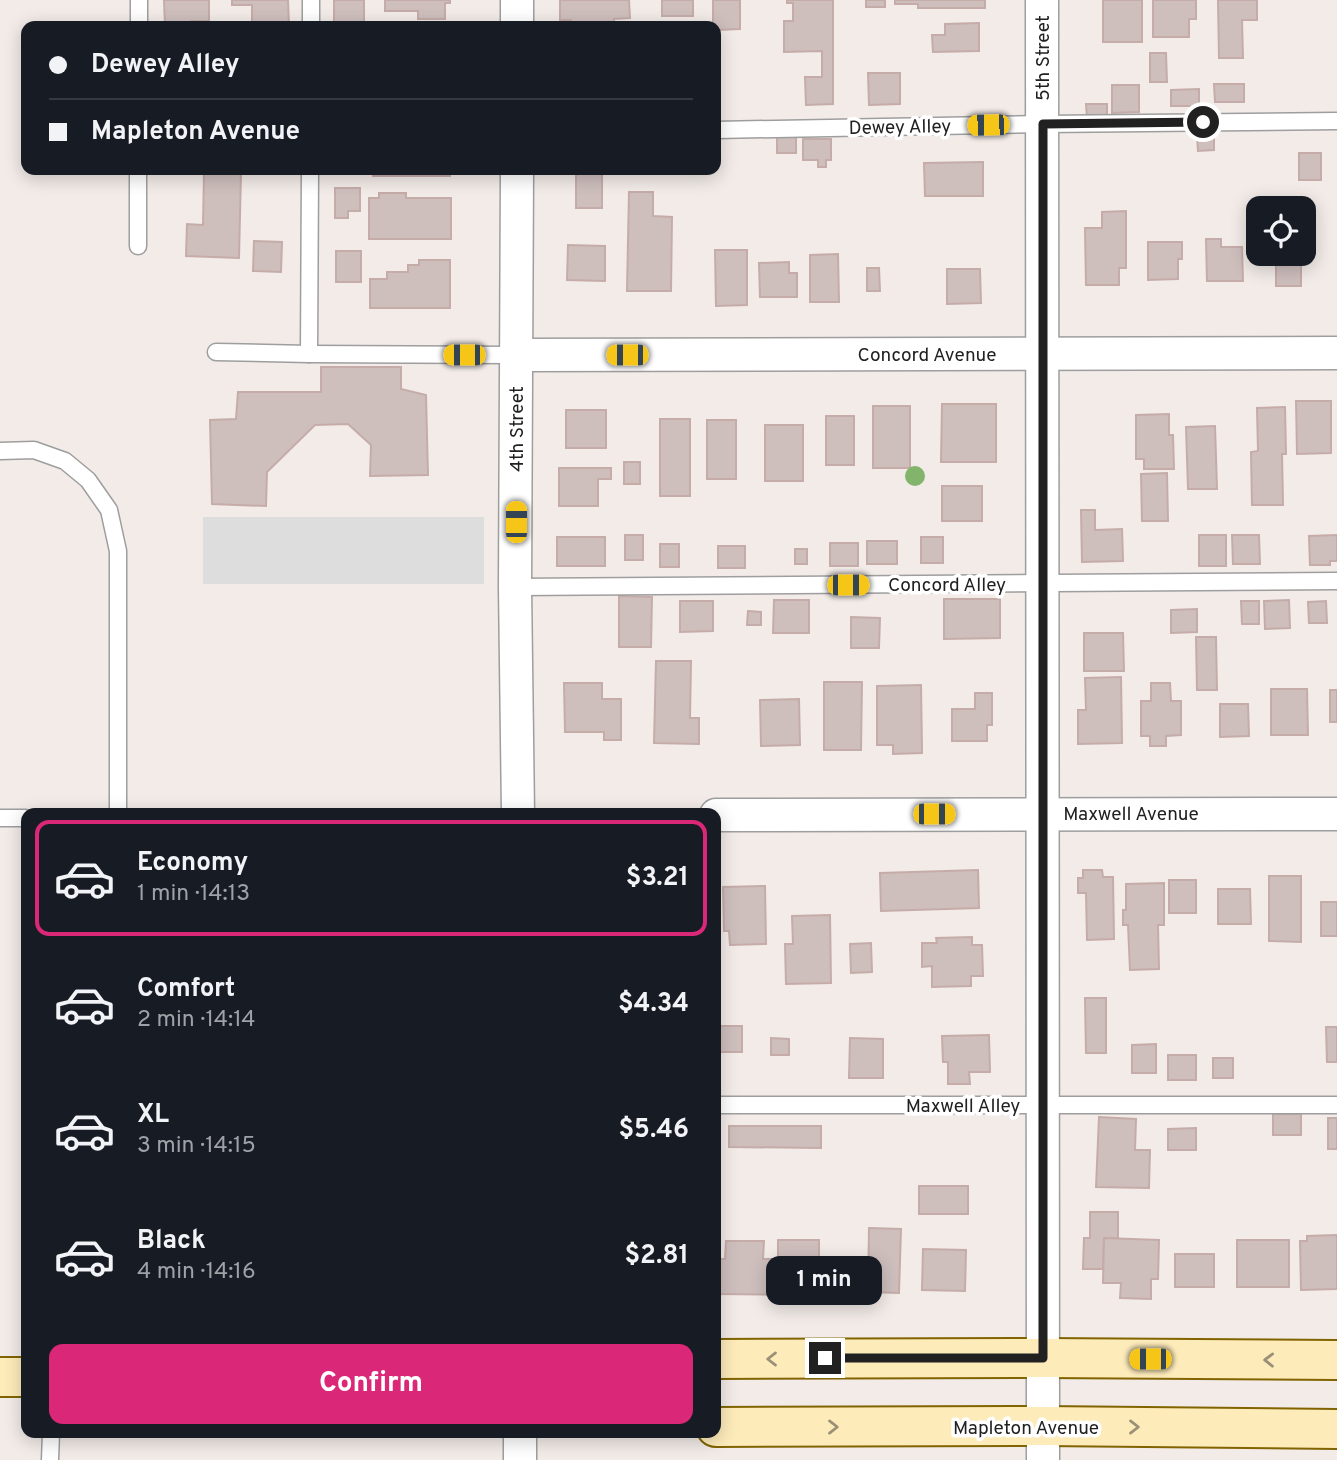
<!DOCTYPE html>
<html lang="en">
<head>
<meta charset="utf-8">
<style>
  :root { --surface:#171b24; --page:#242831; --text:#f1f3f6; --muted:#9ea1a6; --line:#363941; --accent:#db2777 }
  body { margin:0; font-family:Overpass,sans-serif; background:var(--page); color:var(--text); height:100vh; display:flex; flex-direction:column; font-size:26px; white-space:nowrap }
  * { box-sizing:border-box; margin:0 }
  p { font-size:23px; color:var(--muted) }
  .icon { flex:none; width:38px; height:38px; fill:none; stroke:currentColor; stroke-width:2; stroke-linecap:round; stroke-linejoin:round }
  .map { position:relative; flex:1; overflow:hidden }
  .drawer { position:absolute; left:21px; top:808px; width:700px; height:630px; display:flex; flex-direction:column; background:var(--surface); border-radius:14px; box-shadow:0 4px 18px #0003 }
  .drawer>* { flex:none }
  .hud { position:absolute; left:21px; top:21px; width:700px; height:154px; border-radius:14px; box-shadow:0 4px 18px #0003; display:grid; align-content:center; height:154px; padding:0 28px; background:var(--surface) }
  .fabs { position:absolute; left:1246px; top:196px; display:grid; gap:14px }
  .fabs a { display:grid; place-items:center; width:70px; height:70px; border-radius:14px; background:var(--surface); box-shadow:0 4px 18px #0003; font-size:35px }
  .end { position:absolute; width:32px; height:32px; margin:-16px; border:9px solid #212121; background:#fff; box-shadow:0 0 0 4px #fff }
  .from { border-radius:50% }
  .bubble { position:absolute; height:49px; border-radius:14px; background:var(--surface); box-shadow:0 4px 18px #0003; font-size:23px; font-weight:700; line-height:49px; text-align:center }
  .car { position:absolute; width:21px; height:42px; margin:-21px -10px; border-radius:9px; box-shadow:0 0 5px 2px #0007; background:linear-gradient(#f5c518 24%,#345 0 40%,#f5c518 0 76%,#345 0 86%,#f5c518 0) }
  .hud b { display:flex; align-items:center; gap:24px; height:66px; font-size:26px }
  .hud b+b { border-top:2px solid var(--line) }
  .hud i { width:18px; height:18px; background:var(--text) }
  ul { padding:12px 0 0; list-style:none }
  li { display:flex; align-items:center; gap:21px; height:116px; margin:0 14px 10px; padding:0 14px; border:4px solid transparent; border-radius:14px }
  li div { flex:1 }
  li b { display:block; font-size:26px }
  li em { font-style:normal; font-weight:700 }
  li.current { border-color:var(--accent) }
  li>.icon { width:63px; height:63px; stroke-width:1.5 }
  .button { display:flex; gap:14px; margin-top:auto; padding:14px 28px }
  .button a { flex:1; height:80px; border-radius:14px; background:var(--accent); color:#fff; font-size:28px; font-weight:700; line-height:80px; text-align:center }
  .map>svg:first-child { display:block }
</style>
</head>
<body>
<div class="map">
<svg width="1337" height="1460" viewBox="0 0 1337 1460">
  <rect width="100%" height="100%" fill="#f2ebe8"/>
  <!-- parking -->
  <rect fill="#ddd" x="203" y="517" width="281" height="67"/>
  <!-- building -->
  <g fill="#cebfbd" stroke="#c5aca9" stroke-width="2">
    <path d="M164 0H209V21H191V26H165Z"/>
    <path d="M232 0H288L289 26H252V5H232Z"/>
    <rect x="334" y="0" width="30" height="23"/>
    <path d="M385 0H450V3H445V19H418V11H385Z"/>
    <path d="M560 0H629L630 18 614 19V26H571V20H560Z"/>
    <rect x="662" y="0" width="31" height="16"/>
    <path d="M713 0H740V29L716 30V26H713Z"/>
    <path d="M787 0H833V104L806 105 805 77H822V51L784 52V21H793V3H787Z"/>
    <rect x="866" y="0" width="19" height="7"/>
    <path d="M895 0H985V8H918V4H895Z"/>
    <rect x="1103" y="0" width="39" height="42"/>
    <path d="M1153 0H1196V19H1189V37H1153Z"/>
    <path d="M1218 0H1257V20H1242L1243 58H1219Z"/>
    <path d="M979 23V51L933 52 932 35H945V24Z"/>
    <path d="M1150 53H1166L1167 82H1150Z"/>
    <path d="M868 73H900V104L869 105Z"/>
    <path d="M1214 84H1244V102H1215Z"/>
    <path d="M1112 85H1139V112L1112 113Z"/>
    <path d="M1199 89V106H1171V90Z"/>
    <path d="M1086 104H1107V118H1087Z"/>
    <rect x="777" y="136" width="19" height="17"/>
    <path d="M1197 136H1214V150L1198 151Z"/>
    <path d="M803 139H831V160H826V167H818V160H803Z"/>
    <rect x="1299" y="153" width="22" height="27"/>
    <path d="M983 162V196H925L924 163Z"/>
    <rect x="373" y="170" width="77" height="6"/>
    <path d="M204 172 241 173 239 258 186 256 187 224 203 225Z"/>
    <rect x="576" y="174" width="26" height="34"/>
    <path d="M335 188H360V211H348V218H335Z"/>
    <path d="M629 192H653V216L672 217 671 291H627Z"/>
    <path d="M379 193H406V198H451V239H369V198H379Z"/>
    <path d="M1308 198V242H1304V208H1285V199Z"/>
    <path d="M1126 211V268H1119V285H1086L1085 228H1102V212Z"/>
    <path d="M1206 239H1221V247H1242L1243 281H1207Z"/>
    <path d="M254 241 282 242 281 272 253 271Z"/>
    <path d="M1148 242H1182V259H1178V279L1148 280Z"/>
    <path d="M568 245 605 246V281L567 280Z"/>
    <path d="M715 250H747V305L716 306Z"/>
    <rect x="336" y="251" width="25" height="31"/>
    <path d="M838 254 839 302H810V255Z"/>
    <rect x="1276" y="254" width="25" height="32"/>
    <path d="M419 260H450V308H370V279H387V272H408V265H419Z"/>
    <path d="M789 262V273H797V297H760L759 263Z"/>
    <path d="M867 268H879L880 291H867Z"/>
    <path d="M947 269H980L981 303 947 304Z"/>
    <path d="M321 367H401V389L426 395 428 475 370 476 371 445 348 424 315 425 267 472 266 506 212 504 210 420 236 419 238 392H321Z"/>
    <path d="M1296 401H1331V453L1297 454Z"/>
    <path d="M942 404H996V462H941Z"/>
    <rect x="873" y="406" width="37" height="62"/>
    <path d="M1285 407 1286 454H1282L1283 505H1252L1251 452 1258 451 1257 408Z"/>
    <rect x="566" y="410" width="40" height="38"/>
    <path d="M1169 414V435H1173L1174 469H1144V459H1136V415Z"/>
    <rect x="826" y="416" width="28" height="49"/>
    <rect x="660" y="419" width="30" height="77"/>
    <rect x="707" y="420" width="29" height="59"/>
    <rect x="765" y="425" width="38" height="56"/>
    <path d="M1215 426 1217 489H1188L1186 427Z"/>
    <rect x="624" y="462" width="16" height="22"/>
    <path d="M559 468H611V479H598V506H559Z"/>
    <path d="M1167 473 1168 521H1142L1141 474Z"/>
    <rect x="942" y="486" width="40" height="35"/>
    <path d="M1081 510H1095V530L1122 529 1123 561 1082 562Z"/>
    <rect x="625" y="535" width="18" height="25"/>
    <rect x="1199" y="535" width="27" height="31"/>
    <path d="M1232 535H1259L1260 564H1233Z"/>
    <path d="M1337 535V561H1330V565H1310L1309 536Z"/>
    <rect x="557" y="537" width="48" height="29"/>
    <rect x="921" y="537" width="22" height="26"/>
    <rect x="867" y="541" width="30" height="23"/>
    <rect x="830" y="543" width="28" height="23"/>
    <rect x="660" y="544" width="19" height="23"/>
    <rect x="718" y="546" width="27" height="22"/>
    <rect x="795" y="549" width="12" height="15"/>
    <path d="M619 596 652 597 651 647H619Z"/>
    <path d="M944 599H1000V638L944 639Z"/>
    <path d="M774 600H809V633H773Z"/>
    <path d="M1289 600 1290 628 1265 629 1264 601Z"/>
    <path d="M680 601H713V631L680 632Z"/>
    <path d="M1241 601H1259V624H1242Z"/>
    <path d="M1326 601 1327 623H1309L1308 602Z"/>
    <path d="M1197 609V632L1171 633V610Z"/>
    <path d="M748 611 761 612V625H747Z"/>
    <path d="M851 617 880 618 879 648H851Z"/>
    <path d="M1084 633H1123L1124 671H1084Z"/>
    <path d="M1196 637H1216L1217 690H1197Z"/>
    <path d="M656 661H691L690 718H699V744L654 743Z"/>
    <path d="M1121 677 1122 743 1078 744V710H1086L1085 678Z"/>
    <path d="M824 682H862L861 750H824Z"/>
    <path d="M564 683H602V699H621V740H604V732H565Z"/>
    <path d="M1151 683H1170L1171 701H1181V735L1166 736V746H1150V736H1141V701H1151Z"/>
    <path d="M921 685 922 753 893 754V745H877V686Z"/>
    <path d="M1271 689H1307L1308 735H1271Z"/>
    <rect x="1330" y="690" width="7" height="32"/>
    <path d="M975 693H992V725H987V741H952V709H975Z"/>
    <path d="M799 699 800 745 761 746 760 700Z"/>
    <path d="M1220 704H1248L1249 736 1220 737Z"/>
    <path d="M978 870 979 908 881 911 880 873Z"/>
    <path d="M1083 870H1102L1103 877H1113L1114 939 1087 940 1086 893H1078V878H1083Z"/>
    <path d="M1269 876H1301V942L1269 941Z"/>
    <rect x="1169" y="880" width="27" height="33"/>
    <path d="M1164 883V925H1158L1159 969 1130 970 1128 925H1123V910H1126V884Z"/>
    <path d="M765 886 766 944 730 945 729 931H724L723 887Z"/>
    <path d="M1218 889H1250L1251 924H1218Z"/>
    <rect x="1321" y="902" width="16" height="34"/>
    <path d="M830 915 831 983 786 984 785 944H793L792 916Z"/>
    <path d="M972 937V945H982L983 976H971V986L932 987V966L922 967V943H937L936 938Z"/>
    <path d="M871 943 872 972 851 973 850 944Z"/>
    <path d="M1085 998H1106V1053H1086Z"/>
    <rect x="717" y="1026" width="25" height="26"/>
    <path d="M1326 1027H1337V1062H1327Z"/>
    <path d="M989 1035 990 1072H969L970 1084H948V1062H943L942 1036Z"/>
    <path d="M771 1038 789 1039V1055H771Z"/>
    <path d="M850 1038 883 1039V1078H849Z"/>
    <path d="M1156 1044V1073H1132V1045Z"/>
    <rect x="1168" y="1055" width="28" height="25"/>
    <rect x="1213" y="1058" width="20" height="20"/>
    <rect x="1273" y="1114" width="28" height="21"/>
    <path d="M1099 1117 1136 1119 1135 1150H1150L1149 1188 1096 1187Z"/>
    <rect x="1328" y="1118" width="9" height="31"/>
    <path d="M729 1126H821V1148L729 1147Z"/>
    <path d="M1196 1128V1150H1168V1129Z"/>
    <rect x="919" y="1186" width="49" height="28"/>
    <path d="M1090 1212H1118V1238H1104L1103 1269H1083L1084 1238H1090Z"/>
    <path d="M869 1228 901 1229 899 1293 868 1292Z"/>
    <path d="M1337 1235V1289L1301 1290 1300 1241H1307V1236Z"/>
    <path d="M1104 1238 1159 1240 1158 1279H1151V1299L1120 1298 1121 1283H1103Z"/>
    <path d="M778 1240H819V1295L716 1294V1259H725L726 1241H764L763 1259H778Z"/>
    <rect x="1237" y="1240" width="52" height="47"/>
    <path d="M923 1249 966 1250 965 1291 922 1290Z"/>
    <rect x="1175" y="1254" width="39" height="33"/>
  </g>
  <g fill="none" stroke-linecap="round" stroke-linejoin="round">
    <defs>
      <g id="lane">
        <path d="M139 26V0"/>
        <path d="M311 26V0"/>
        <path d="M716 130 1043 124 1337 121"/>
        <path d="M138 246V170"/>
        <path d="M216 352 309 354 516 355"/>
        <path d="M309 354 310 170"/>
        <path d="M0 451 34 450 65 461 88 480 109 510 118 551V814"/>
        <path d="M515 587 1337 581"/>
        <path d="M0 818H26"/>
        <path d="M716 1105H1337"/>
        <path d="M50 1460 51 1433"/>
      </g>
      <g id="street">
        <path d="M517 0V26"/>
        <path d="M1042 0 1043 1460"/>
        <path d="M517 170 515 587 518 814"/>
        <path d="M516 355 1337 353"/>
        <path d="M716 815 1337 814"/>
        <path d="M520 1433V1460"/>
      </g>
      <g id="secondary">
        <path d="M716 1359 1043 1358 1337 1360"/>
        <path d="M0 1377H26"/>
        <path d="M716 1427 1043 1426 1337 1429"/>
      </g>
    </defs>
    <!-- lane casing -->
    <use href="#lane" stroke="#9e9e9e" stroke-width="19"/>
    <!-- street casing -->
    <use href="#street" stroke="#9e9e9e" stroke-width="35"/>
    <!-- secondary casing -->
    <use href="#secondary" stroke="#816400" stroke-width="42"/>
    <!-- lane -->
    <use href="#lane" stroke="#fff" stroke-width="16"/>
    <!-- street -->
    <use href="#street" stroke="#fff" stroke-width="32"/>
    <!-- secondary -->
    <use href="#secondary" stroke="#fdebba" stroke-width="38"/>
  </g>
  <!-- trees -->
  <circle fill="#82b56b" cx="915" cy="476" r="10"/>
  <!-- one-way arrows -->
  <defs><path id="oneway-chevron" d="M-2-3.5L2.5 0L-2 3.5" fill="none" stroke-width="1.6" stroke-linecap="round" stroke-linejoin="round" transform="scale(1.75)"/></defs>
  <g stroke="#9a9075">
    <use href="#oneway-chevron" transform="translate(772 1359) rotate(180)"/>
    <use href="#oneway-chevron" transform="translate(1269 1360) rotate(-179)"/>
    <use href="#oneway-chevron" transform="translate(833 1427)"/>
    <use href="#oneway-chevron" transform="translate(1134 1427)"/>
  </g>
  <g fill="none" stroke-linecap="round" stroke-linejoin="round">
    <!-- route -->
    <path stroke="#212121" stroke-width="9" d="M825 1358H1043V124L1203 122"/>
  </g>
  <g text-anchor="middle" stroke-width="7" stroke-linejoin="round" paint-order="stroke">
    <!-- street labels -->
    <g font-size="19" fill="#212121" stroke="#fff">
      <text transform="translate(1042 58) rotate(-90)" y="7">5th Street</text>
      <text transform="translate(900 126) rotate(-1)" y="7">Dewey Alley</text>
      <text x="927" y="361">Concord Avenue</text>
      <text transform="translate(516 429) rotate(-90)" y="7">4th Street</text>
      <text x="947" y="591">Concord Alley</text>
      <text x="1131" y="820">Maxwell Avenue</text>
      <text x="963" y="1112">Maxwell Alley</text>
      <text x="1026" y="1434">Mapleton Avenue</text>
    </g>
  </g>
</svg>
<div class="fabs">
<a><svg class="icon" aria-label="locate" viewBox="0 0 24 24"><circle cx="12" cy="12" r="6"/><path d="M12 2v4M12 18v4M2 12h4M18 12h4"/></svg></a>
</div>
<i class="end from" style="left:1203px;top:122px"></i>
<i class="end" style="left:825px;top:1358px"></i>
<div class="bubble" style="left:766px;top:1256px;width:116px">1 min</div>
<i class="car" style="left:988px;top:125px;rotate:269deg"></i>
<i class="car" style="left:464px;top:355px;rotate:270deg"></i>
<i class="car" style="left:627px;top:355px;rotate:270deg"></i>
<i class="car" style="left:516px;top:522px;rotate:0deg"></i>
<i class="car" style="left:848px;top:585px;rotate:90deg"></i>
<i class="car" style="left:934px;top:814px;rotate:90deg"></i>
<i class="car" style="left:1150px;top:1359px;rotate:270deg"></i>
<div class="hud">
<b><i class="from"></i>Dewey Alley</b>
<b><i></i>Mapleton Avenue</b>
</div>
<section class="drawer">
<ul>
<li class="current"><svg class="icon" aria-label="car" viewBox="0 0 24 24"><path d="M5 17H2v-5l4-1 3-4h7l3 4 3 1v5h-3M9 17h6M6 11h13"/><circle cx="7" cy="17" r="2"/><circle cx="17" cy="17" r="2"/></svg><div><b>Economy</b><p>1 min · 14:13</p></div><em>$3.21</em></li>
<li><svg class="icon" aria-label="car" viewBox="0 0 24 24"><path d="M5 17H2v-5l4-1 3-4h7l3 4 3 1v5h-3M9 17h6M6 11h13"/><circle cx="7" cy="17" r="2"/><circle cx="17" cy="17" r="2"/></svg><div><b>Comfort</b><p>2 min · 14:14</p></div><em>$4.34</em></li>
<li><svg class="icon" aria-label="car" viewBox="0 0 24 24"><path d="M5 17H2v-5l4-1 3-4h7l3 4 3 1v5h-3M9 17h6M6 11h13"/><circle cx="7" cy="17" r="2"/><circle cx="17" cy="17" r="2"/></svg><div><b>XL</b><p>3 min · 14:15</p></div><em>$5.46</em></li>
<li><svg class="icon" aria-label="car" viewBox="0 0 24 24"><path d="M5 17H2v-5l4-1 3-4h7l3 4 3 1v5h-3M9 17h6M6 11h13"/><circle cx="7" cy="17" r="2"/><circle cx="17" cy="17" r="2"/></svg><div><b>Black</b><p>4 min · 14:16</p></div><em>$2.81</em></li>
</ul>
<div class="button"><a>Confirm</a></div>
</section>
</div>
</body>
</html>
